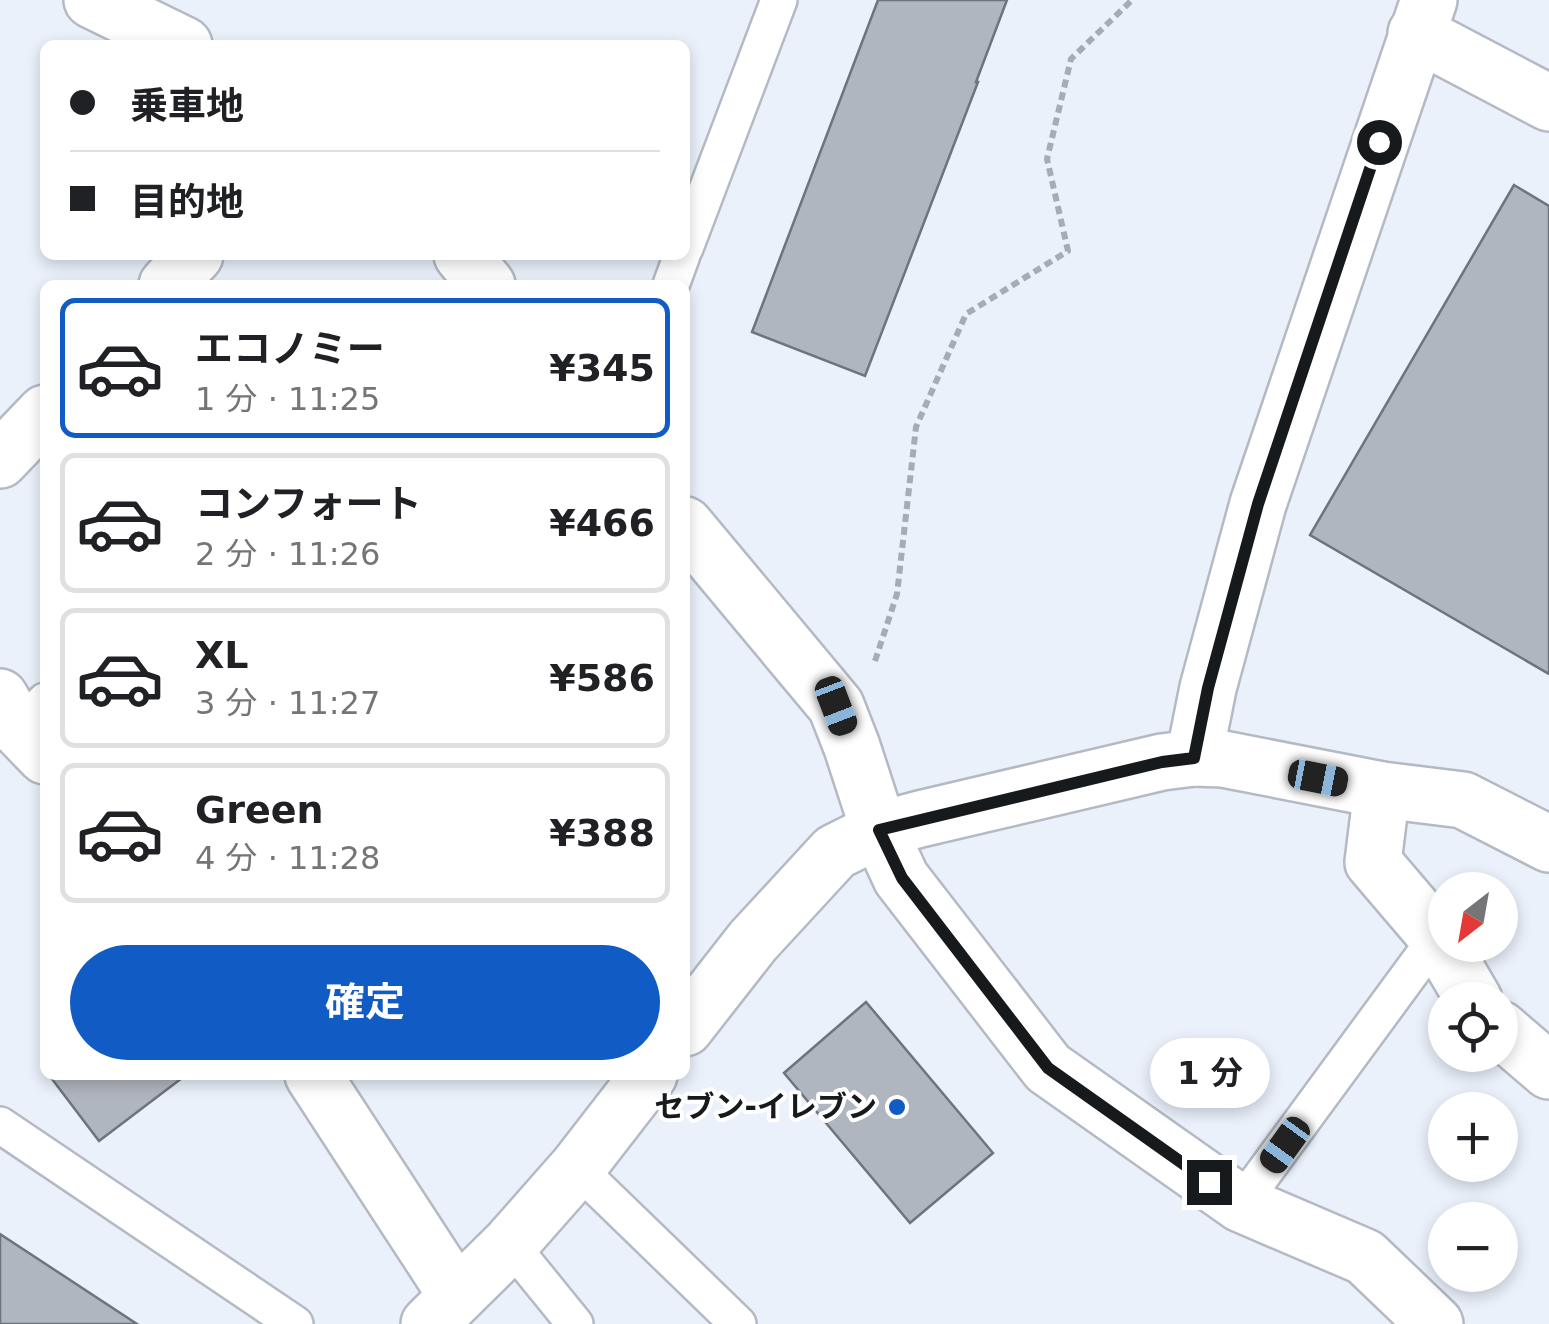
<!DOCTYPE html>
<html lang="ja">
<head>
<meta charset="utf-8">
<style>
  :root { --surface:#fff; --page:#f2f2f2; --text:#202124; --muted:#757577; --line:#e0e0e0; --accent:#115bc5 }
  body { margin:0; font-family:"DejaVu Sans","Noto Sans JP",sans-serif; background:var(--page); color:var(--text); height:100vh; display:flex; flex-direction:column; font-size:38px; white-space:nowrap }
  * { box-sizing:border-box; margin:0 }
  p { font-size:32px; color:var(--muted) }
  .icon { flex:none; width:55px; height:55px; fill:none; stroke:currentColor; stroke-width:2; stroke-linecap:round; stroke-linejoin:round }
  .map { position:relative; flex:1; overflow:hidden }
  .drawer { position:absolute; left:40px; top:280px; width:650px; height:800px; display:flex; flex-direction:column; background:var(--surface); border-radius:15px; box-shadow:0 5px 15px #0003 }
  .drawer>* { flex:none }
  .hud { position:absolute; left:40px; top:40px; width:650px; height:220px; border-radius:15px; box-shadow:0 5px 15px #0003; display:grid; align-content:center; height:220px; padding:0 30px; background:var(--surface) }
  .needle { width:65px; rotate:211deg }
  .fabs { position:absolute; left:1428px; top:872px; display:grid; gap:20px }
  .fabs a { display:grid; place-items:center; width:90px; height:90px; border-radius:50%; background:var(--surface); box-shadow:0 5px 15px #0003; font-size:50px }
  .end { position:absolute; width:45px; height:45px; margin:-22px; border:12px solid #171a1d; background:#fff; box-shadow:0 0 0 5px #fff }
  .from { border-radius:50% }
  .bubble { position:absolute; height:70px; border-radius:35px; background:var(--surface); box-shadow:0 5px 15px #0003; font-size:32px; font-weight:700; line-height:70px; text-align:center }
  .car { position:absolute; width:30px; height:60px; margin:-30px -15px; border-radius:12px; box-shadow:0 0 8px 2px #0007; background:linear-gradient(#222 24%,#8ab4d8 0 40%,#222 0 76%,#8ab4d8 0 86%,#222 0) }
  .hud b { display:flex; align-items:center; gap:35px; height:95px; font-size:38px }
  .hud b+b { border-top:2px solid var(--line) }
  .hud i { width:25px; height:25px; background:var(--text) }
  ul { padding:18px 0 0; list-style:none }
  li { display:flex; align-items:center; gap:30px; height:140px; margin:0 20px 15px; padding:0 10px; border:5px solid var(--line); border-radius:15px }
  li div { flex:1 }
  li b { display:block; font-size:38px }
  li em { font-style:normal; font-weight:700 }
  li.on { border-color:var(--accent) }
  li>.icon { width:90px; height:90px; stroke-width:1.5 }
  .action { display:flex; gap:20px; margin-top:auto; padding:20px 30px }
  .action a { flex:1; height:115px; border-radius:60px; background:var(--accent); color:#fff; font-size:40px; font-weight:700; line-height:115px; text-align:center }
  .map>svg:first-child { display:block }
</style>
</head>
<body>
<div class="map">
<svg width="1549" height="1324" viewBox="0 0 1549 1324">
  <rect width="100%" height="100%" fill="#eaf1fb"/>
  <!-- building -->
  <g fill="#b0b6bf" stroke="#6e747c" stroke-width="2.5">
    <path d="M878 0H1007L976 82H978L865 376 752 332Z"/>
    <path d="M1514 185 1549 206V674L1310 535Z"/>
    <path d="M866 1002 993 1153 910 1223 784 1073Z"/>
    <path d="M49 1075H186L99 1141Z"/>
    <path d="M0 1234 137 1324H0Z"/>
  </g>
  <g fill="none" stroke-linecap="round" stroke-linejoin="round">
    <defs>
      <g id="lane">
        <path d="M685 248 779 0"/>
        <path d="M671 285 682 255"/>
        <path d="M18 728 45 701"/>
        <path d="M0 1125 295 1324"/>
        <path d="M577 1168 738 1324"/>
        <path d="M1241 1204 1437 937"/>
        <path d="M510 1244 575 1324"/>
      </g>
      <g id="street">
        <path d="M92 0 184 45"/>
        <path d="M1416 33 1549 103"/>
        <path d="M462 255 487 285"/>
        <path d="M167 285 195 255"/>
        <path d="M0 460 45 413"/>
        <path d="M685 525 836 706 852 747 879 830 901 878 1048 1068 1241 1204 1365 1257 1435 1324"/>
        <path d="M0 697 18 728 45 756"/>
        <path d="M1194 758 1223 759 1382 790 1463 800 1549 844"/>
        <path d="M1382 790 1373 862 1437 937 1474 1000"/>
        <path d="M685 1028 753 941 835 852 879 830 920 819 1162 762 1194 758 1208 688 1258 504 1429 0"/>
        <path d="M1500 1029 1549 1071"/>
        <path d="M313 1075 457 1296"/>
        <path d="M429 1324 510 1244 577 1168 649 1075"/>
      </g>
    </defs>
    <!-- lane casing -->
    <use href="#lane" stroke="#b4bac4" stroke-width="40"/>
    <!-- street casing -->
    <use href="#street" stroke="#b4bac4" stroke-width="60"/>
    <!-- path -->
    <path stroke="#a6acb3" stroke-width="6" stroke-dasharray="8 5" stroke-linecap="butt" d="M875 661 897 594 916 427 966 314 1068 251 1047 159 1071 59 1132 0"/>
    <!-- lane -->
    <use href="#lane" stroke="#fff" stroke-width="35"/>
    <!-- street -->
    <use href="#street" stroke="#fff" stroke-width="55"/>
  </g>
  <g fill="none" stroke-linecap="round" stroke-linejoin="round">
    <!-- route -->
    <path stroke="#171a1d" stroke-width="12" d="M1209 1182 1048 1068 902 878 879 830 1162 762 1194 758 1208 688 1258 504 1379 142"/>
  </g>
  <!-- markers -->
  <circle fill="#115bc5" stroke="#fff" stroke-width="4" cx="897" cy="1107" r="10"/>
  <g text-anchor="middle" stroke-width="8" stroke-linejoin="round" paint-order="stroke">
    <!-- poi labels -->
    <g font-size="30" font-weight="bold" fill="#171a1d" stroke="#fff" text-anchor="end">
      <text x="877" y="1117">セブン-イレブン</text>
    </g>
  </g>
</svg>
<div class="fabs">
<a><svg class="needle" viewBox="-14 -14 28 28"><path d="M0-13l5 13h-10z" fill="#e53935"/><path d="M0 13l5-13h-10z" fill="#757577"/></svg></a>
<a><svg class="icon" aria-label="locate" viewBox="0 0 24 24"><circle cx="12" cy="12" r="6"/><path d="M12 2v4M12 18v4M2 12h4M18 12h4"/></svg></a>
<a>+</a>
<a>−</a>
</div>
<i class="end from" style="left:1379px;top:142px"></i>
<i class="end" style="left:1209px;top:1182px"></i>
<div class="bubble" style="left:1150px;top:1038px;width:120px">1 分</div>
<i class="car" style="left:836px;top:706px;rotate:159deg"></i>
<i class="car" style="left:1318px;top:778px;rotate:101deg"></i>
<i class="car" style="left:1285px;top:1145px;rotate:216deg"></i>
<div class="hud">
<b><i class="from"></i>乗車地</b>
<b><i></i>目的地</b>
</div>
<section class="drawer">
<ul>
<li class="on"><svg class="icon" aria-label="car" viewBox="0 0 24 24"><path d="M5 17H2v-5l4-1 3-4h7l3 4 3 1v5h-3M9 17h6M6 11h13"/><circle cx="7" cy="17" r="2"/><circle cx="17" cy="17" r="2"/></svg><div><b>エコノミー</b><p>1 分 · 11:25</p></div><em>¥345</em></li>
<li><svg class="icon" aria-label="car" viewBox="0 0 24 24"><path d="M5 17H2v-5l4-1 3-4h7l3 4 3 1v5h-3M9 17h6M6 11h13"/><circle cx="7" cy="17" r="2"/><circle cx="17" cy="17" r="2"/></svg><div><b>コンフォート</b><p>2 分 · 11:26</p></div><em>¥466</em></li>
<li><svg class="icon" aria-label="car" viewBox="0 0 24 24"><path d="M5 17H2v-5l4-1 3-4h7l3 4 3 1v5h-3M9 17h6M6 11h13"/><circle cx="7" cy="17" r="2"/><circle cx="17" cy="17" r="2"/></svg><div><b>XL</b><p>3 分 · 11:27</p></div><em>¥586</em></li>
<li><svg class="icon" aria-label="car" viewBox="0 0 24 24"><path d="M5 17H2v-5l4-1 3-4h7l3 4 3 1v5h-3M9 17h6M6 11h13"/><circle cx="7" cy="17" r="2"/><circle cx="17" cy="17" r="2"/></svg><div><b>Green</b><p>4 分 · 11:28</p></div><em>¥388</em></li>
</ul>
<div class="action"><a>確定</a></div>
</section>
</div>
</body>
</html>
